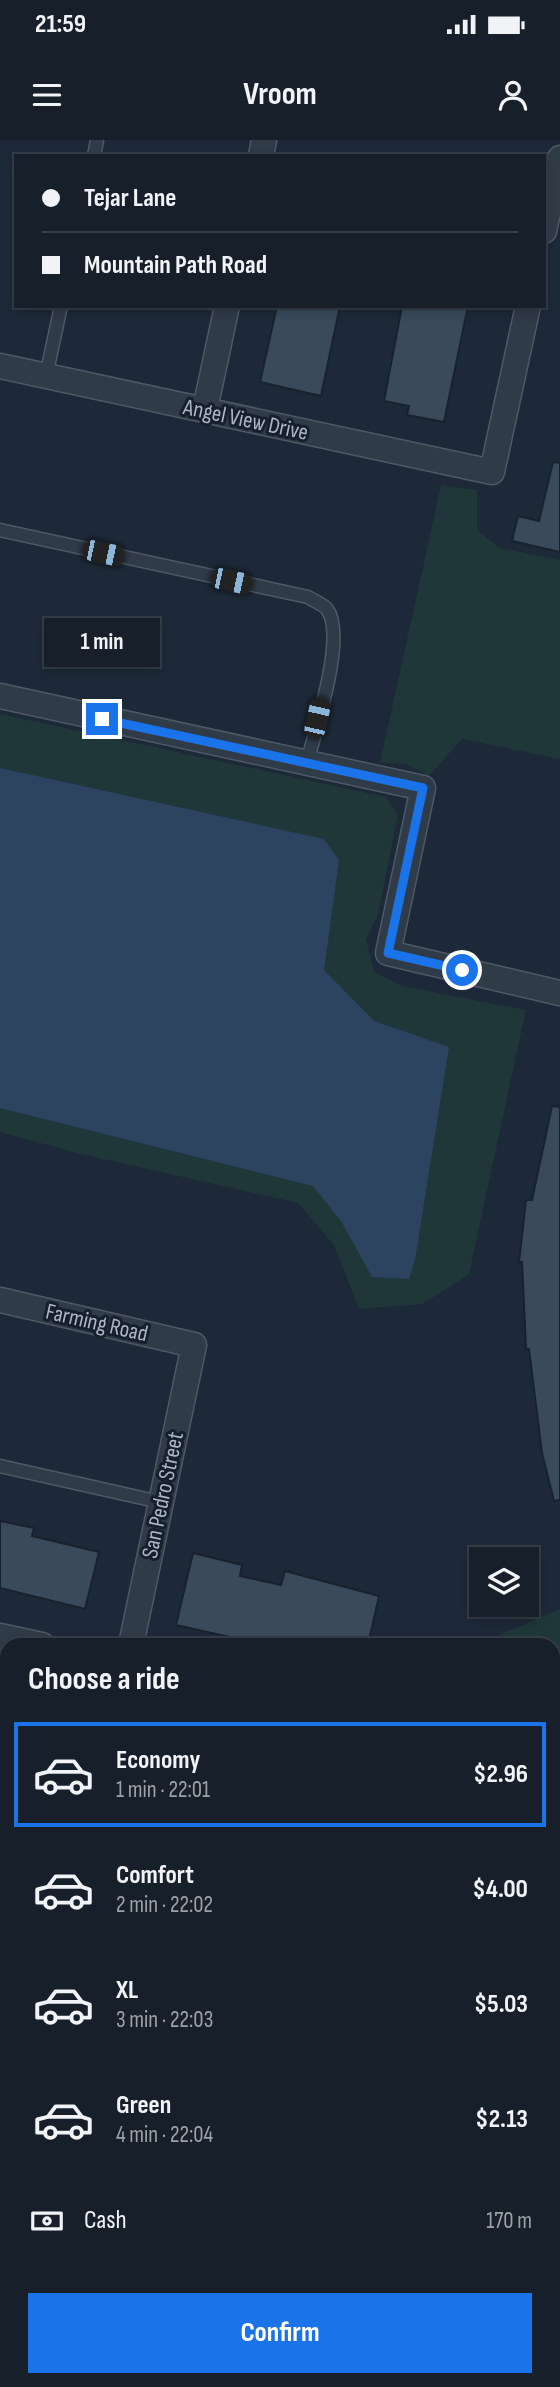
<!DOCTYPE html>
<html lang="en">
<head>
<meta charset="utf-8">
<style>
  :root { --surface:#161f2a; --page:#1f2732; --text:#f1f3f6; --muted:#9ea2a8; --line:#353d47; --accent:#1a73e8 }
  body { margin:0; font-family:"Sofia Sans Condensed",sans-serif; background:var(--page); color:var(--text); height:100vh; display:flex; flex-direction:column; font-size:26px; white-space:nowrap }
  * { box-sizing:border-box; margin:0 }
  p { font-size:23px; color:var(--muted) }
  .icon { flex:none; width:38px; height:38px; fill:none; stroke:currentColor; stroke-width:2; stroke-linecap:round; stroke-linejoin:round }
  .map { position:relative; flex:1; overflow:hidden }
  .details { position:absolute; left:0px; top:1498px; width:560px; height:749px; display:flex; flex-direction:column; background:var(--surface); border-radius:21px 21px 0 0; box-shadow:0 4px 10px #0003,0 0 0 2px var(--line) }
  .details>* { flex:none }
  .top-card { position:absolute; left:14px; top:14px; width:532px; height:154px; border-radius:0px; box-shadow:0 4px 10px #0003,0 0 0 2px var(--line); display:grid; align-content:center; height:154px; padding:0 28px; background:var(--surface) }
  .buttons { position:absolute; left:469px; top:1407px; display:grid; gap:14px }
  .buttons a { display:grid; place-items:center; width:70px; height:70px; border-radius:0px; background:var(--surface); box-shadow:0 4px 10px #0003,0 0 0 2px var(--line); font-size:35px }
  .end { position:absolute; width:32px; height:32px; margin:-16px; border:9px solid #1a73e8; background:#fff; box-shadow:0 0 0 4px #fff }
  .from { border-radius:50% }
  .bubble { position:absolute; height:49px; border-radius:0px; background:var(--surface); box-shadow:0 4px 10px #0003,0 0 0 2px var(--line); font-size:23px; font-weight:700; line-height:49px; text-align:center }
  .car { position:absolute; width:21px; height:42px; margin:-21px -10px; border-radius:9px; box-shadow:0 0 5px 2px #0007; background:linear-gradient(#222 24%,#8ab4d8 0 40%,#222 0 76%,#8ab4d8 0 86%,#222 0) }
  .top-card b { display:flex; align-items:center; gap:24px; height:66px; font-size:26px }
  .top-card b+b { border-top:2px solid var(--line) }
  .top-card i { width:18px; height:18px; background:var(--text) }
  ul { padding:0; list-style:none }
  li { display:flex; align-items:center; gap:21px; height:105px; margin:0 14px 10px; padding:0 14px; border:4px solid transparent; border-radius:0px }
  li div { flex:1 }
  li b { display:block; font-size:26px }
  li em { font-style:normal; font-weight:700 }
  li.active { border-color:var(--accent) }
  li>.icon { width:63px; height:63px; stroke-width:1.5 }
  h2 { padding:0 28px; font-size:32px; line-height:84px }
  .pay { display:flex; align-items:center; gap:18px; height:77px; padding:0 28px; font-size:26px }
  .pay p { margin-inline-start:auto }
  .action { display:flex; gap:14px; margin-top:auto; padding:14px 28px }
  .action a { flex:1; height:80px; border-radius:0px; background:var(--accent); color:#fff; font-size:28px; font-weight:700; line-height:80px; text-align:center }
  .status { display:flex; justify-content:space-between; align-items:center; height:49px; padding:0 35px; background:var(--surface); direction:ltr }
  .status svg { height:19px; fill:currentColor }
  header { display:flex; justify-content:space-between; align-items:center; height:91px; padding:0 28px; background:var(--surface); font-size:32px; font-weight:700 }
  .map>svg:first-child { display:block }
</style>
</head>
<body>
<div class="status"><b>21:59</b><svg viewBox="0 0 49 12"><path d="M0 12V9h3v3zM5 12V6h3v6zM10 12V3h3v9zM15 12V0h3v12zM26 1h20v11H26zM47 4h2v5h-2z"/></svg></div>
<header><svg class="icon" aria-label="menu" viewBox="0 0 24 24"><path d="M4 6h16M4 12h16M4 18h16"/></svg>Vroom<svg class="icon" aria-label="person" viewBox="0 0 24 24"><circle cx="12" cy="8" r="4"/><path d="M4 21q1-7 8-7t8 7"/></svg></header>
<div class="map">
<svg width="560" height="2247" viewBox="0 0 560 2247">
  <rect width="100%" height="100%" fill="#1d2938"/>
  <!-- green -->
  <g fill="#1f3739">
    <path d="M441 345 477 350V390L500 408 560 420V619L462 599 429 636 406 624 380 623Z"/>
    <path d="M0 574 386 657 398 674 378 774 366 800 374 832 402 846 526 870 469 1134 423 1164 359 1169 334 1105 298 1063 77 1013 0 992Z"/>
    <path d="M560 1469V2193L553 2194V1505H475Z"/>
  </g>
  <!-- water -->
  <path fill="#2c445f" d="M0 628 324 699 339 720 324 830 374 881 449 907 415 1120 409 1139 372 1137 341 1081 313 1046 0 968Z"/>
  <!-- building -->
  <g fill="#3a4a5b" stroke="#18222e" stroke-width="2">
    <path d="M277 166H340L321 256 260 242Z"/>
    <path d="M402 166H468L444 282 407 275 409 266 384 261Z"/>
    <path d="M553 322 560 323V412L512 401 518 376 539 381Z"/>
    <path d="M552 966 560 967V1360L554 1361 542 1313 529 1209H526L522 1122H519L526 1060H532Z"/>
    <path d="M0 1381 34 1388 32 1396 99 1412 85 1469 0 1448Z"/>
    <path d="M193 1413 242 1425 240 1436 281 1445 285 1431 379 1456 368 1505H242L243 1500 176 1485Z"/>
  </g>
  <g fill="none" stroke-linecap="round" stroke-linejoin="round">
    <defs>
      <g id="lane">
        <path d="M94 16 97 0"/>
        <path d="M46 236 61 166"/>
        <path d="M0 390 308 457C314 461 323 464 327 469 347 496 315 590 307 623"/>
        <path d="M0 1326 160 1362"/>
      </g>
      <g id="street">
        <path d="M261 16 264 0"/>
        <path d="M544 91 560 18"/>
        <path d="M0 226 492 332 528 166"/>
        <path d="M205 269 227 166"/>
        <path d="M0 556 423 648 388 813 560 853"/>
        <path d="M0 1160 194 1205 131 1505"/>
        <path d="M0 1496 42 1505"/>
        <path d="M0 2054 7 2025"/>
        <path d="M0 2183 7 2185"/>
        <path d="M553 2203 560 2202"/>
        <path d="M251 2240 299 2247"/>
        <path d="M369 2247 415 2240"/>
      </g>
    </defs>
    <!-- lane casing -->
    <use href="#lane" stroke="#4e5966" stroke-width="15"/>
    <!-- street casing -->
    <use href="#street" stroke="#4e5966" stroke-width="27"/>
    <!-- lane -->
    <use href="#lane" stroke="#303b48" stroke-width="12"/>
    <!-- street -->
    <use href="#street" stroke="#303b48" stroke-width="24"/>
  </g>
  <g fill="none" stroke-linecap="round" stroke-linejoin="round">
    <!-- route -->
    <path stroke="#1a73e8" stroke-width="9" d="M102 579 423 648 388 813 462 830"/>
  </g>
  <g text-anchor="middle" stroke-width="6" stroke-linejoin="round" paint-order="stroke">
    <!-- street labels -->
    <g font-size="23" fill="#aab6c6" stroke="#16202c">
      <text transform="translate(246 279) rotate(12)" y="8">Angel View Drive</text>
      <text transform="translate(97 1182) rotate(13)" y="8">Farming Road</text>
      <text transform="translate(162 1355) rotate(-78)" y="8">San Pedro Street</text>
    </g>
  </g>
</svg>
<div class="buttons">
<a><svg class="icon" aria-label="layers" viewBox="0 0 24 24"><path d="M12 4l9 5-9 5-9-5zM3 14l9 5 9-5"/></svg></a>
</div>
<i class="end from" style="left:462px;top:830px"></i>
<i class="end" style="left:102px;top:579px"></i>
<div class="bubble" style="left:44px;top:478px;width:116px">1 min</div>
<i class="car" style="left:103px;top:413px;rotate:102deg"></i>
<i class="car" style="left:231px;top:441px;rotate:102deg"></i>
<i class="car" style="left:317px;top:578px;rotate:13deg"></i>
<div class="top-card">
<b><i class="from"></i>Tejar Lane</b>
<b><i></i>Mountain Path Road</b>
</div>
<section class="details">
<h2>Choose a ride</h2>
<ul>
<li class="active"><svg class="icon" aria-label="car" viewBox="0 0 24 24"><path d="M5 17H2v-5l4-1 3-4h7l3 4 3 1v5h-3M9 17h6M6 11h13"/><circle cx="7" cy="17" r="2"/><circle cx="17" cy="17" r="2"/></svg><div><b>Economy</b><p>1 min · 22:01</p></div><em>$2.96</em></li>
<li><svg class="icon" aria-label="car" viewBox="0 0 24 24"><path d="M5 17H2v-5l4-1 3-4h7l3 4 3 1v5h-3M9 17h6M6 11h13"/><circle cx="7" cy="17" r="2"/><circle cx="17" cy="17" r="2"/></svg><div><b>Comfort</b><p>2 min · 22:02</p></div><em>$4.00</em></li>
<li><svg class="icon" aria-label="car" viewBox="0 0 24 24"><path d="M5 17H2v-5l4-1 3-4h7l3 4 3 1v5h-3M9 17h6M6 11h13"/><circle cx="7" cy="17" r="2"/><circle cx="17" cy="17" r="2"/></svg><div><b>XL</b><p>3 min · 22:03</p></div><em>$5.03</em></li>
<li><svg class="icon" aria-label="car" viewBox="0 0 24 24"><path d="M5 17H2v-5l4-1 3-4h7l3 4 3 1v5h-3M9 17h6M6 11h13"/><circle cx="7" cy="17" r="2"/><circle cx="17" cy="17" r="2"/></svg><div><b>Green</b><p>4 min · 22:04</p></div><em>$2.13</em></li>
</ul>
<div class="pay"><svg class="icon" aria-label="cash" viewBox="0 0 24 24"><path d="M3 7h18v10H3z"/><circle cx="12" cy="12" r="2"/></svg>Cash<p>170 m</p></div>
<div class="action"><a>Confirm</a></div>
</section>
</div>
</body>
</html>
